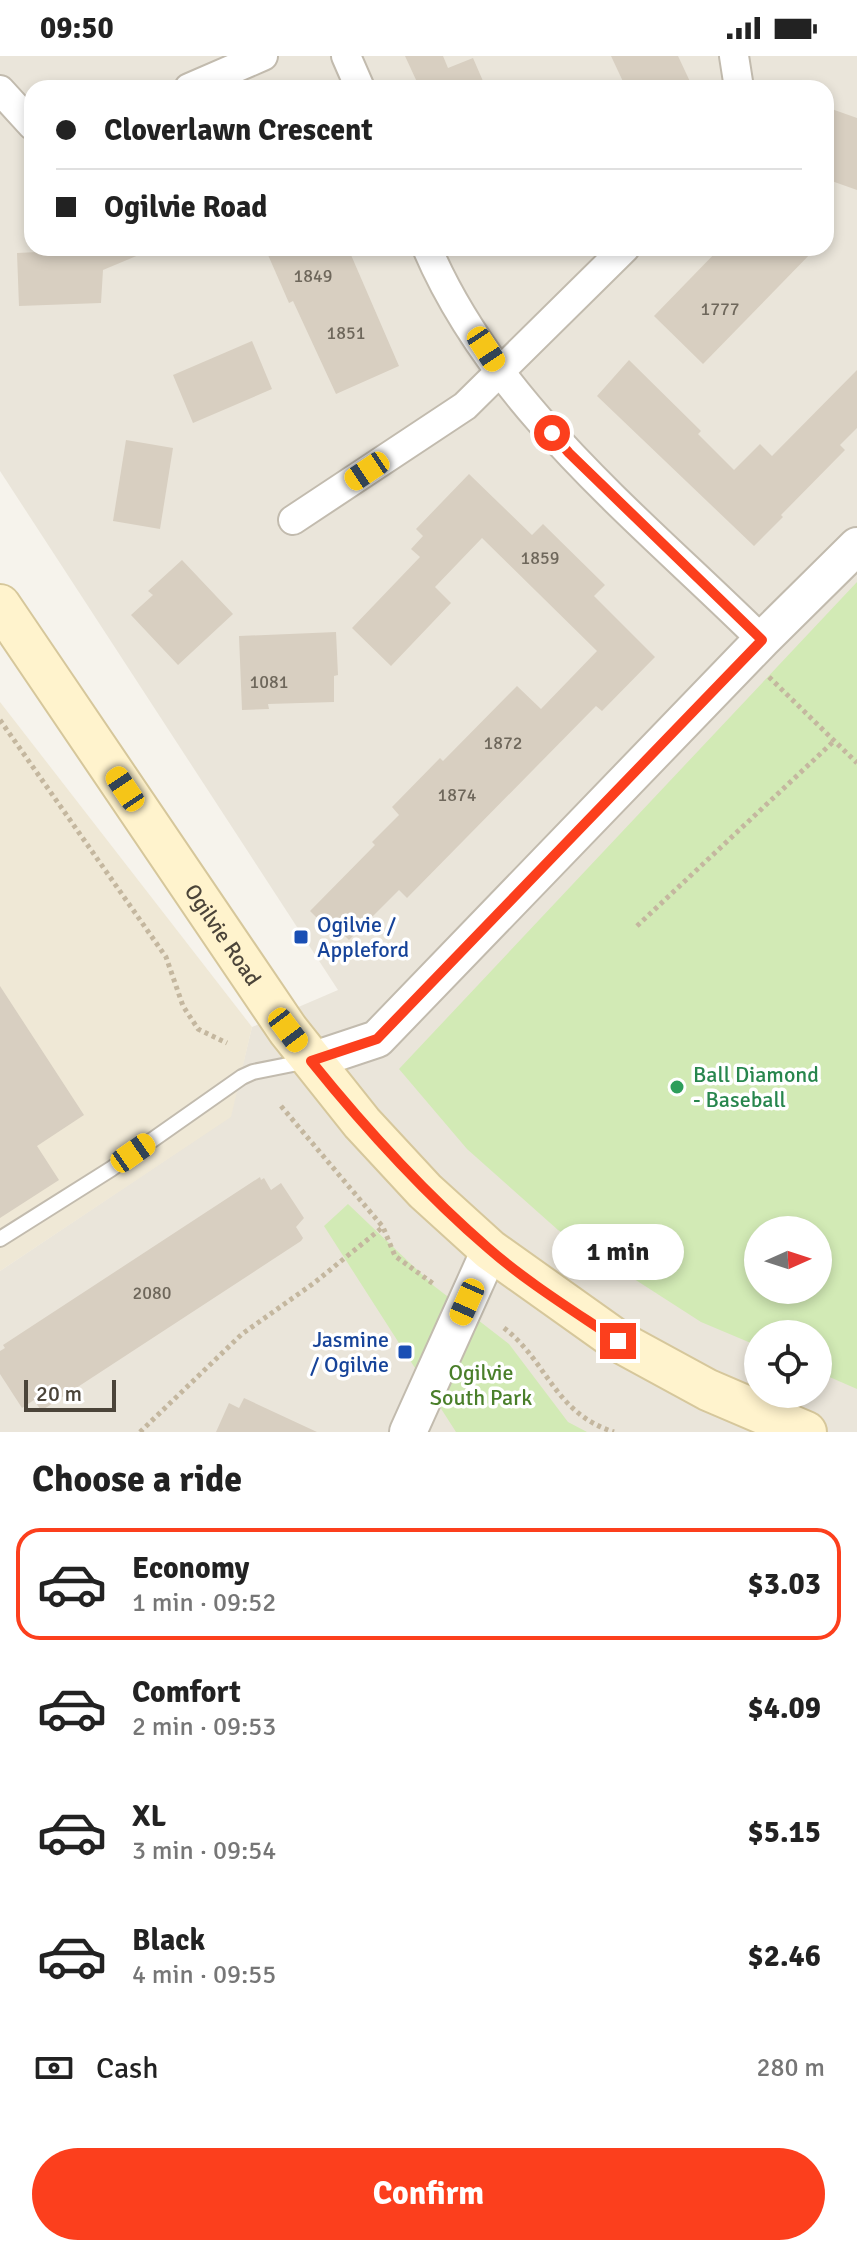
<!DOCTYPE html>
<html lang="en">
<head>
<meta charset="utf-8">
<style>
  :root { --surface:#fff; --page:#f6f6f6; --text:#222; --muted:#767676; --line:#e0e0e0; --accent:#fc3f1d }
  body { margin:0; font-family:Signika,sans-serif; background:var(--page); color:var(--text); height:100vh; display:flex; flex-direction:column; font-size:30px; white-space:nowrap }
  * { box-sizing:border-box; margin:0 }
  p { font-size:26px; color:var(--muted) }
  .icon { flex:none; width:44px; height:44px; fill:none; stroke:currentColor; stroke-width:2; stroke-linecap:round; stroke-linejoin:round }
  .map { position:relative; height:1376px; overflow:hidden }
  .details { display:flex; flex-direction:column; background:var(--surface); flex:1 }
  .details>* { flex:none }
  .hud { position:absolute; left:24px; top:24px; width:810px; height:176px; border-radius:24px; box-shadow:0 4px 12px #0003; display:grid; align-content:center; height:176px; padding:0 32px; background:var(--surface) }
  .needle { width:52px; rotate:87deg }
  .tools { position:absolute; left:744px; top:1160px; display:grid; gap:16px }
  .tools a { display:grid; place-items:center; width:88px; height:88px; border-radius:50%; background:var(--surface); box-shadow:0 4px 12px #0003; font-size:40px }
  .scale { position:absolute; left:24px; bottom:20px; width:92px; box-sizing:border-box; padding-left:8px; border:4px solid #4b4439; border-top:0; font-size:22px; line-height:28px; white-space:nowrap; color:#4b4439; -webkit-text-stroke:6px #fff; paint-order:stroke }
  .end { position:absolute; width:36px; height:36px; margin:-18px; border:10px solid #fc3f1d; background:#fff; box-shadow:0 0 0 4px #fff }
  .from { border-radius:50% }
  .bubble { position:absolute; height:56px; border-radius:28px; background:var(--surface); box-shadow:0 4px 12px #0003; font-size:26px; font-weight:700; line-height:56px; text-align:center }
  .car { position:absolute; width:24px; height:48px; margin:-24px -12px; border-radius:10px; box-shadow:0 0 6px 2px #0007; background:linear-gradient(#f5c518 24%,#345 0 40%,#f5c518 0 76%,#345 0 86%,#f5c518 0) }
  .hud b { display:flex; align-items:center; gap:28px; height:76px; font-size:30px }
  .hud b+b { border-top:2px solid var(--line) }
  .hud i { width:20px; height:20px; background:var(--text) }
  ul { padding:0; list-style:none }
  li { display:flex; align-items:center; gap:24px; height:112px; margin:0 16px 12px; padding:0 16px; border:4px solid transparent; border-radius:24px }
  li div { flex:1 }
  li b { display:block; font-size:30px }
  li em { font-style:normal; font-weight:700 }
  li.active { border-color:var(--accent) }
  li>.icon { width:72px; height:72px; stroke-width:1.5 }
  h2 { padding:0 32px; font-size:36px; line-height:96px }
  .pay { display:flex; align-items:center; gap:20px; height:88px; padding:0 32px; font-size:30px }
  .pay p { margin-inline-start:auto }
  .action { display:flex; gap:16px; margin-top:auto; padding:16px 32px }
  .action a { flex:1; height:92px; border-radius:48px; background:var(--accent); color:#fff; font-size:32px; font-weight:700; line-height:92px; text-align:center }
  .status { display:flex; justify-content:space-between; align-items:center; height:56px; padding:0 40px; background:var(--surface); direction:ltr }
  .status svg { height:22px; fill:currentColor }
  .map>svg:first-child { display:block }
</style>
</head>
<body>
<div class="status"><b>09:50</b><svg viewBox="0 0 49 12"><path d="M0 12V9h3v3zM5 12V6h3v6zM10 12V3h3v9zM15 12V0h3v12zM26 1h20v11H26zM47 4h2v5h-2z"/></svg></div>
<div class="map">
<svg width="857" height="1376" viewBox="0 0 857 1376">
  <rect width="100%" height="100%" fill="#f6f3ec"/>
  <!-- residential -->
  <path fill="#eae5da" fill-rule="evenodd" d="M0 0H857V1376H0V1215L230 1061 252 971 338 934 0 415ZM32 32H826V192H32ZM758 1174H818V1234H758ZM758 1278H818V1338H758Z"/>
  <!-- education -->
  <path fill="#efe8d6" d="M0 646 252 971 231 1061 0 1215Z"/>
  <!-- green -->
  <g fill="#d2eab5" fill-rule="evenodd">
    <path d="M857 526V1333L818 1316V1278H758V1290L701 1266 558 1174 467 1093 399 1013ZM758 1174H818V1234H758Z"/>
    <path d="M348 1148 434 1230 509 1288 568 1366 587 1376H456L324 1170Z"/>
  </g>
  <!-- building -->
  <g fill="#d8cfc1">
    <path d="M405 0H443L448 12 473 2 486 32H403L417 26Z"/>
    <path d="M611 0H678L693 32H626Z"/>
    <path d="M826 51 857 62V134L826 123Z"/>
    <path d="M123 192 153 193 103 214 101 247 19 250 17 197Z"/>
    <path d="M265 192H348L399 310 336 338 293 245 289 247Z"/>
    <path d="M720 192H816L703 308 654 260Z"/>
    <path d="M252 285 272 333 193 367 173 319Z"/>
    <path d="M629 304 701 375 698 378 734 414 760 388 772 400 857 314V372L840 389 845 394 781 459 783 461 754 490 597 340Z"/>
    <path d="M126 384 173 392 160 473 113 465Z"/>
    <path d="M469 418 532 479 543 468 605 529 594 540 655 601 602 655 596 650 407 842 399 834 349 884 336 871 331 876 310 855 375 789 372 786 399 759 392 751 440 702 443 705 517 630 541 653 597 595 482 482 435 531 451 547 391 610 352 572 420 501 411 493 423 480 416 473Z"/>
    <path d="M182 504 233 558 178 609 131 559 153 539 148 535Z"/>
    <path d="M336 576 338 619 334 620V646L268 648 269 653 242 654 239 580Z"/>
    <path d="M0 930 84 1059 37 1090 59 1124 0 1162Z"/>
    <path d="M260 1121 261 1124 264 1122 271 1134 281 1127 304 1162 296 1171 303 1182 301 1185 44 1353H40L34 1344 22 1352 0 1318V1295L5 1292 3 1289Z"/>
    <path d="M244 1342 317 1376H216L229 1347 239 1352Z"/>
  </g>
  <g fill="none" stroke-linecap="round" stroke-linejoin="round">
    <defs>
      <path id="service" d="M0 1183 111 1113 242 1021 253 1016 308 1005"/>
      <g id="minor">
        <path d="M346 0 360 32"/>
        <path d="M734 0 739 32"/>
        <path d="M189 32 263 0"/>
        <path d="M0 34 32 69"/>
        <path d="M427 192C494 350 643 466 762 584"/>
        <path d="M293 464 465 350 625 192"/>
      </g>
      <g id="tertiary">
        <path d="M311 1005 377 983 762 584 857 490"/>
        <path d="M408 1376 490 1194"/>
      </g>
      <g id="secondary">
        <path id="s1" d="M0 549 288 974 362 1067 425 1135 490 1194 618 1285 708 1334 806 1376"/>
      </g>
    </defs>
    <!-- service casing -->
    <use href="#service" stroke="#c2bbae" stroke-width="18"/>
    <!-- minor casing -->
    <use href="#minor" stroke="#c2bbae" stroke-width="32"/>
    <!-- tertiary casing -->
    <use href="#tertiary" stroke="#c2bbae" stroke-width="40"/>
    <!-- secondary casing -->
    <use href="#secondary" stroke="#d6c79b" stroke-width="44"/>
    <!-- path -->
    <g stroke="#c4b79f" stroke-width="5" stroke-dasharray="4 4" stroke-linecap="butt">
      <path d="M769 621 857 707"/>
      <path d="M0 664 166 901 183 950 198 973 227 987"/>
      <path d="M637 870 834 685"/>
      <path d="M281 1050 383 1171 395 1200 435 1229"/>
      <path d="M504 1272C548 1306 554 1357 614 1376"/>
      <path d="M140 1376 242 1278 314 1227 383 1171"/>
    </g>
    <!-- service -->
    <use href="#service" stroke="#fff" stroke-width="14"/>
    <!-- minor -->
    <use href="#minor" stroke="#fff" stroke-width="28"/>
    <!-- tertiary -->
    <use href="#tertiary" stroke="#fff" stroke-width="36"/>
    <!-- secondary -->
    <use href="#secondary" stroke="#fff3cd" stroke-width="40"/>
  </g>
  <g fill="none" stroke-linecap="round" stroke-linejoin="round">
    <!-- route -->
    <path stroke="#fc3f1d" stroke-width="10" d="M552 377 569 397 762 584 377 983 311 1005C365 1072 422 1135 488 1192 528 1227 574 1255 618 1285"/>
  </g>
  <!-- markers -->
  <g fill="#1a4fb4" stroke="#fff" stroke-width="3">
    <rect x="293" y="873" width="16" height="16" rx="4"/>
    <rect x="397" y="1288" width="16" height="16" rx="4"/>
  </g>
  <circle fill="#2e9e5b" stroke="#fff" stroke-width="3" cx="677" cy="1031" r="8"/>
  <g text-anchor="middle" stroke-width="7" stroke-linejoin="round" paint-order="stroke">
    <!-- number labels -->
    <g font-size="18" fill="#6e675b">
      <text x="313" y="226">1849</text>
      <text x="720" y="259">1777</text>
      <text x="346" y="283">1851</text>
      <text x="540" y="508">1859</text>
      <text x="269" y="632">1081</text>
      <text x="503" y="693">1872</text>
      <text x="457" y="745">1874</text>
      <text x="152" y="1243">2080</text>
    </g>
    <!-- transit labels -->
    <g font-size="22" fill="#164399" stroke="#fff" text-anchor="start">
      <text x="317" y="876">Ogilvie /<tspan x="317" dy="25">Appleford</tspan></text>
      <text x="389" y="1291" text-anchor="end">Jasmine<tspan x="389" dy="25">/ Ogilvie</tspan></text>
    </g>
    <!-- street labels -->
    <g font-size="22" fill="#4b4439" stroke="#fff">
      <text dy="8" stroke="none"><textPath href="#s1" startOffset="398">Ogilvie Road</textPath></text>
    </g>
    <!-- leisure labels -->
    <g font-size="22" fill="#27864d" stroke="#fff" text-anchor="start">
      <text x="693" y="1026">Ball Diamond<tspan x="693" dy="25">- Baseball</tspan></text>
    </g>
    <!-- park labels -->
    <g font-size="22" fill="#4a7f2a" stroke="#fff">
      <text x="481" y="1324">Ogilvie<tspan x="481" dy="25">South Park</tspan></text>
    </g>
  </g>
</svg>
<div class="tools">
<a><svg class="needle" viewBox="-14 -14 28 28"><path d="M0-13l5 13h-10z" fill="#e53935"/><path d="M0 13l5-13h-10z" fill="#767676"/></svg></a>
<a><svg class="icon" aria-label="locate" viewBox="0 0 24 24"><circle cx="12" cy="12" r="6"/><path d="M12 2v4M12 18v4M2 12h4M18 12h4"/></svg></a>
</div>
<div class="scale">20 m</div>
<i class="end from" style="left:552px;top:377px"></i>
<i class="end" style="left:618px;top:1285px"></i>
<div class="bubble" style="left:552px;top:1168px;width:132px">1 min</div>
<i class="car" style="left:486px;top:293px;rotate:147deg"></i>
<i class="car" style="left:367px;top:415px;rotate:236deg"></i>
<i class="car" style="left:125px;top:733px;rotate:326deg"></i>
<i class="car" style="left:288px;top:974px;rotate:143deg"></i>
<i class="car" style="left:133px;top:1097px;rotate:55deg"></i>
<i class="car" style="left:467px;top:1246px;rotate:204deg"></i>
<div class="hud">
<b><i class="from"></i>Cloverlawn Crescent</b>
<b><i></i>Ogilvie Road</b>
</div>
</div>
<section class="details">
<h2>Choose a ride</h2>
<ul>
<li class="active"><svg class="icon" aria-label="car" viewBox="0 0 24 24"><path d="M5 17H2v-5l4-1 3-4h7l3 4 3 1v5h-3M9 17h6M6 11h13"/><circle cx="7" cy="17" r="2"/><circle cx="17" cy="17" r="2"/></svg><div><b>Economy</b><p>1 min · 09:52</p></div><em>$3.03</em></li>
<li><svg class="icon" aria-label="car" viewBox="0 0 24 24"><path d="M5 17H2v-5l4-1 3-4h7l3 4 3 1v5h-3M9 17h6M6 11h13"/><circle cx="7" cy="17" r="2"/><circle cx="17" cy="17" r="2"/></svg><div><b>Comfort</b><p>2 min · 09:53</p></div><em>$4.09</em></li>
<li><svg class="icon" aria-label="car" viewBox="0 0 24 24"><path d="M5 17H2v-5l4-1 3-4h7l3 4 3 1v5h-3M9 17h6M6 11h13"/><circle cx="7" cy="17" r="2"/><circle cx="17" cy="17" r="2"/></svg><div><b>XL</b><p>3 min · 09:54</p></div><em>$5.15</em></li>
<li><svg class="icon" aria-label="car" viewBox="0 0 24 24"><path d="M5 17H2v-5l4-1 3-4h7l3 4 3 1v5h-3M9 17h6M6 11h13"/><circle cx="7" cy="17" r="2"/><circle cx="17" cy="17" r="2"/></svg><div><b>Black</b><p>4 min · 09:55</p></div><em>$2.46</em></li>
</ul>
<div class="pay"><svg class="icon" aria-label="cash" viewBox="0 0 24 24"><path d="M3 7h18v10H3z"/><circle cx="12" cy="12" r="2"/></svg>Cash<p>280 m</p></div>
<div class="action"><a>Confirm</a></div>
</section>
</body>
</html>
